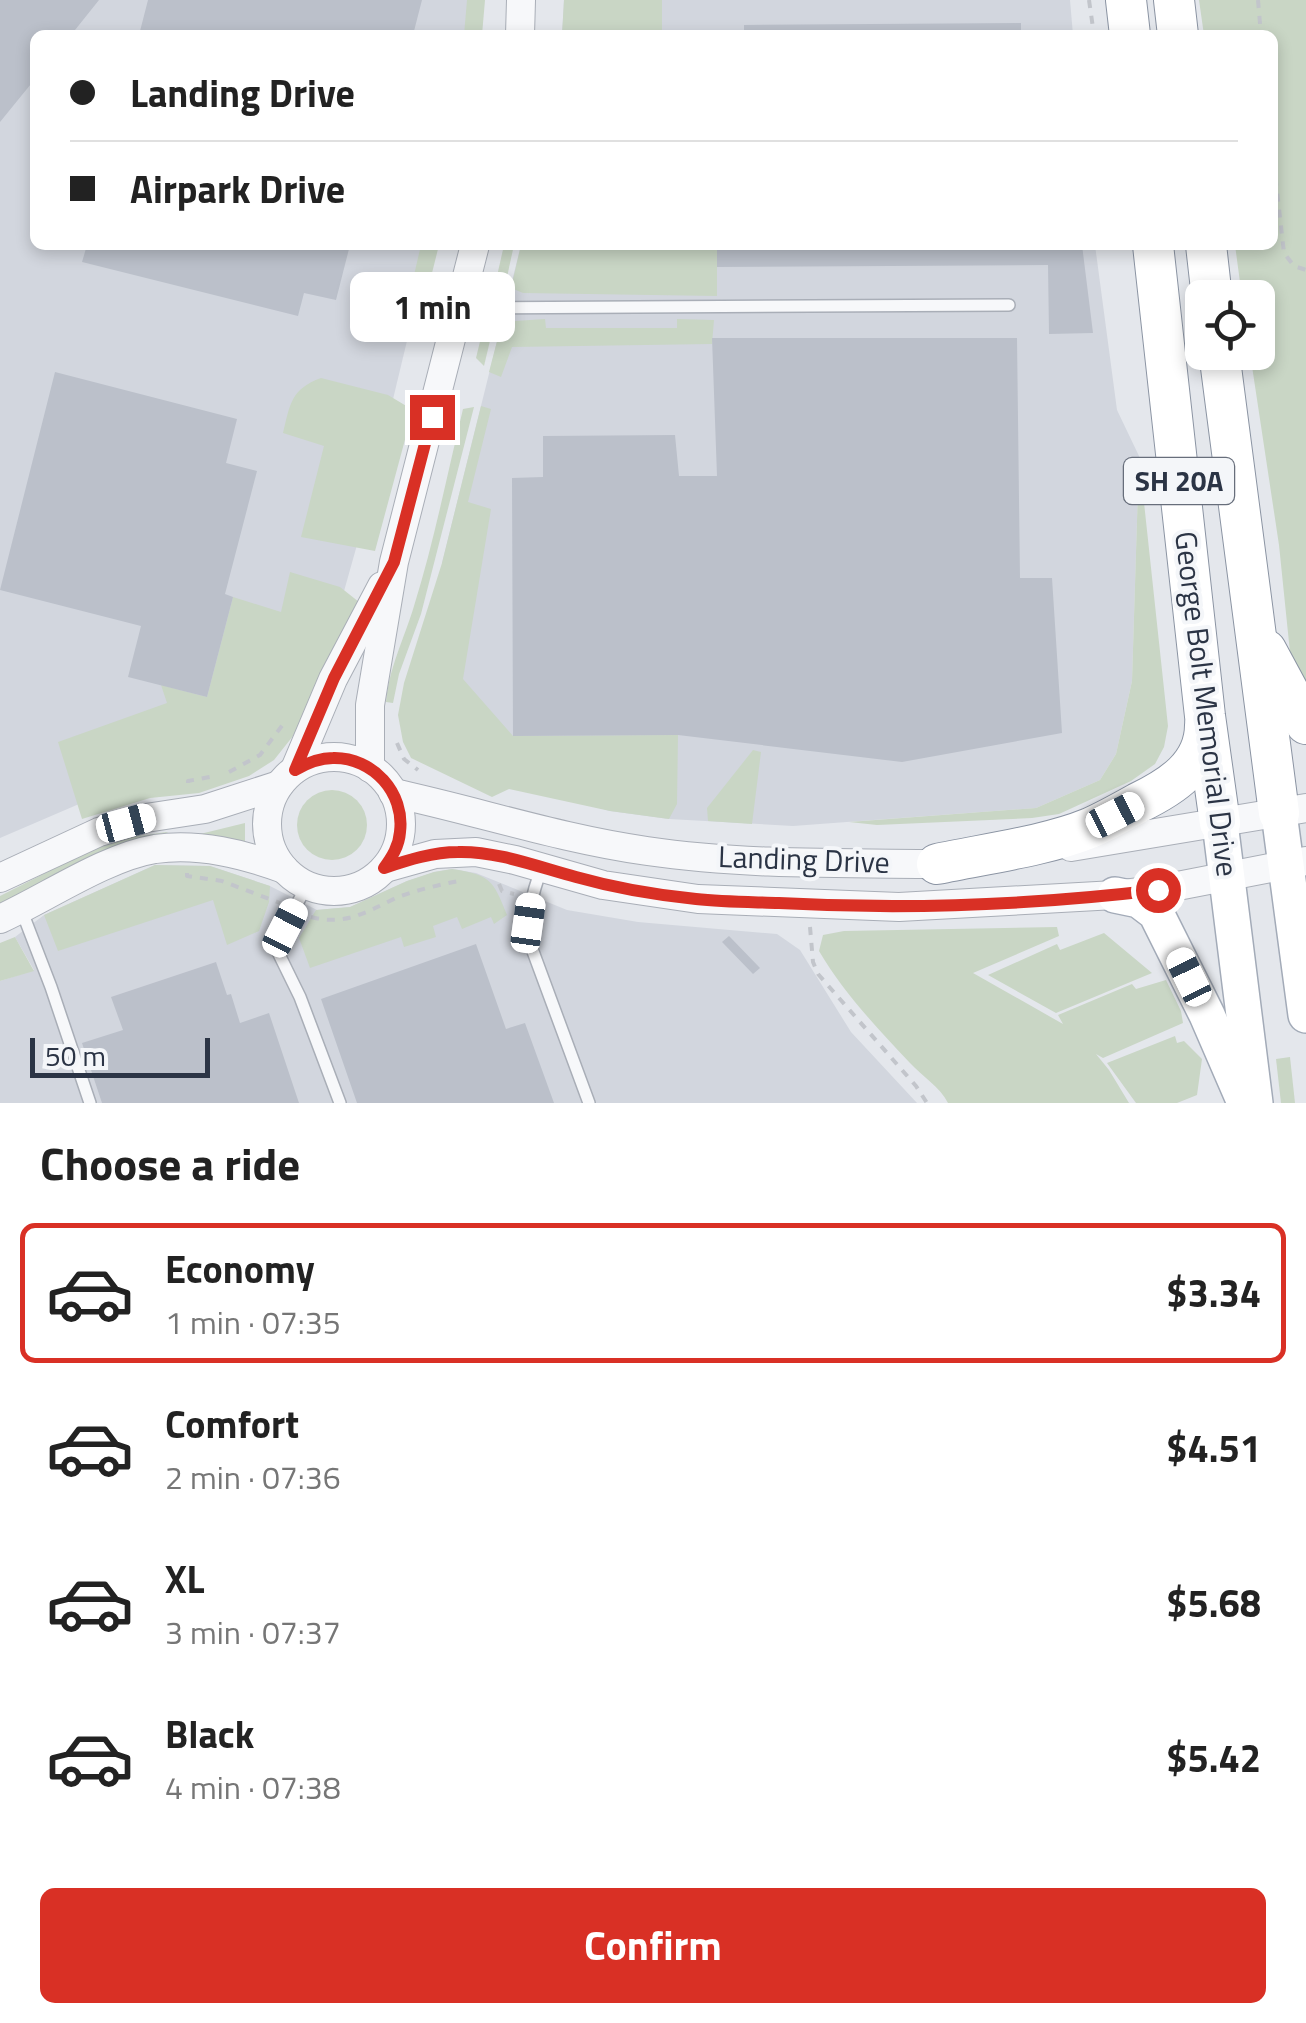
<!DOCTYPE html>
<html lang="en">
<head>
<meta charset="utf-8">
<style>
  :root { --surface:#fff; --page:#f2f2f2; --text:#222; --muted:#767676; --line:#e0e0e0; --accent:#d93025 }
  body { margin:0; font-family:"Titillium Web",sans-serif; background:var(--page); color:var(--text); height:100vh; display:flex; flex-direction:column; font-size:38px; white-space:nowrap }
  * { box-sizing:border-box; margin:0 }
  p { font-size:32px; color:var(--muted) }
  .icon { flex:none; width:55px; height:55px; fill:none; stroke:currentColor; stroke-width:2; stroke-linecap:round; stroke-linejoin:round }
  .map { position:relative; height:1103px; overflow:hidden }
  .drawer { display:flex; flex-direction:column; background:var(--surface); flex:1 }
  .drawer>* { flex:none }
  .top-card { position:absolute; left:30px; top:30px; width:1248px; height:220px; border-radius:15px; box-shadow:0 5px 15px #0003; display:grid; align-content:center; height:220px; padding:0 40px; background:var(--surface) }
  .tools { position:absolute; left:1185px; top:280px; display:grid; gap:20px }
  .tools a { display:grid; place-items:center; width:90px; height:90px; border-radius:15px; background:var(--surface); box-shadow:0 5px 15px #0003; font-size:50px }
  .scale { position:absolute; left:30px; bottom:25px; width:180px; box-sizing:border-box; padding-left:10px; border:5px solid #2b3445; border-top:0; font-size:28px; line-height:35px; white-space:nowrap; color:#2b3445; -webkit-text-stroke:8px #f4f6f9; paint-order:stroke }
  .end { position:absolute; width:45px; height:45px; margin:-22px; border:12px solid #d93025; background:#fff; box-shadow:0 0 0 5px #fff }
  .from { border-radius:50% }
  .bubble { position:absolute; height:70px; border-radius:15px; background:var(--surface); box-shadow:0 5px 15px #0003; font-size:32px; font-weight:700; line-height:70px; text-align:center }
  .car { position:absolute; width:30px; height:60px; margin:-30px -15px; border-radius:12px; box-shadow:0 0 8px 2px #0007; background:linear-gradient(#fff 24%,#345 0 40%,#fff 0 76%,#345 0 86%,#fff 0) }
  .top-card b { display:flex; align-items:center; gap:35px; height:95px; font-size:38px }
  .top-card b+b { border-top:2px solid var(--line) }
  .top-card i { width:25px; height:25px; background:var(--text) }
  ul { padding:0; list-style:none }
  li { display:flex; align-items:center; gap:30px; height:140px; margin:0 20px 15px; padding:0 20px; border:5px solid transparent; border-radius:15px }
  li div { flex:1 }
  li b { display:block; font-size:38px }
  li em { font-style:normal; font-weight:700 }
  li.on { border-color:var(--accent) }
  li>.icon { width:90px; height:90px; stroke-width:1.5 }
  h2 { padding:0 40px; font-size:45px; line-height:120px }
  .action { display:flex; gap:20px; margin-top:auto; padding:20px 40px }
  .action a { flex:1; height:115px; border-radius:15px; background:var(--accent); color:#fff; font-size:40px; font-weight:700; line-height:115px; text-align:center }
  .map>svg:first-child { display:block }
</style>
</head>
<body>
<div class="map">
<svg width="1306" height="1103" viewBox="0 0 1306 1103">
  <rect width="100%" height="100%" fill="#e4e7ec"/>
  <!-- built -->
  <g fill="#d2d6de">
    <path d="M0 0H480L477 35H35V245H430L364 520 339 609 107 792 0 838Z"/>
    <path d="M564 0H1070L1073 35H562Z"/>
    <path d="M521 245H1095L1117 410 1139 456 1132 681 1116 754 1100 780 1036 808 793 826 669 819 610 811 440 761 442 563Z"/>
    <path d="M155 865 210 866 270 886 317 910 350 907 407 881 434 872 452 869 476 873 567 910 638 922 777 934 800 950 851 1032 917 1103H0V981L34 970 15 937 44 915Z"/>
  </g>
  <!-- green -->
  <g fill="#c9d6c5">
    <path d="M467 0H485L482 35H464Z"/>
    <path d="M564 0H662V35H562Z"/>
    <path d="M1199 0H1306V705L1291 662 1279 545 1250 353 1258 352V298L1242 297 1235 245H1272V35H1204Z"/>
    <path d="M421 245H439L426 297 407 305Z"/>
    <path d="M504 245H514L505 286 495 285Z"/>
    <path d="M521 245H717V296L523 293 511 288Z"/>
    <path d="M545 319 546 328H677V319L714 320 712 344 512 347 501 377 489 372 502 322Z"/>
    <path d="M494 324 484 366 476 358 484 325Z"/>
    <path d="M321 378 388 395 413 410 375 551 301 537 324 446 283 433C290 404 291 389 321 378Z"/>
    <path d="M481 406 491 409 468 502 491 509 463 679 513 736 678 735 677 804 669 819 610 811 509 789 492 797 411 758 403 742 398 715 404 683 442 563Z"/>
    <path d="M474 407 421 614 399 674 393 703 386 702C389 668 404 639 414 606 434 542 447 475 463 409Z"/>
    <path d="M1139 456 1168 726 1164 747 1155 764 1131 781 1059 814 1032 818 877 825 849 822 1036 808 1100 780 1116 754 1132 681Z"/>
    <path d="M290 572 340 587 359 602 293 736 274 760 249 776 199 793 150 798 82 819 58 742 167 703 161 685 207 697 233 597 281 612Z"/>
    <path d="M753 750 761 752 752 824 708 821 707 808Z"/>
    <circle cx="332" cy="825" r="35"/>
    <path d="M245 823V844L196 835Z"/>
    <path d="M166 832 176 836 0 908V896L85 853 126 838Z"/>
    <path d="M155 865 210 866 270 886 269 902 259 931 227 945 213 900 58 951 44 915Z"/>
    <path d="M452 869C491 875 493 880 507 915L494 924 491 917 462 929 457 917 433 926 436 937 404 947 401 937 310 968 299 938 316 910 350 907 407 881 434 872Z"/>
    <path d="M1057 927 1059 936 973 973 1063 1024 1058 1015 1132 984 1136 989 1166 980 1181 1011 1183 1023 1103 1058 1096 1054 1109 1070 1129 1103H948C940 1087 922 1076 910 1063 877 1028 843 992 819 951L823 935 844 931Z"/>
    <path d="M1104 933 1152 973 1056 1013 988 975 1057 944 1060 950Z"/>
    <path d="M15 937 34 971 0 981V943Z"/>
    <path d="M1175 1036 1177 1043 1184 1041 1202 1059 1197 1095 1177 1103H1136L1107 1063Z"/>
    <path d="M1290 1057 1295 1103H1281L1276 1059Z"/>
  </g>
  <!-- building -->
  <g fill="#bbc0ca">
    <path d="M0 0H99L71 35H35V79L0 122Z"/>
    <path d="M148 0H422L413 35H382L371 32 370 35H139Z"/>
    <path d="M1021 23V35H744V25Z"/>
    <path d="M87 245H350L336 300 304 293 298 316 82 262Z"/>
    <path d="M717 245H1082L1093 333 1049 334 1048 265 717 267Z"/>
    <path d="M712 338H1017L1020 578H1052L1062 733 902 762 678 735 513 736 512 478 543 477V436L675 435 679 476H717Z"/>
    <path d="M55 372 237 419 226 463 257 471 225 594 233 597 207 697 128 677 141 626 0 590Z"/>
    <path d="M729 936 760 968 753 974 722 942Z"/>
    <path d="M476 944 506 1029 525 1023 554 1103H357L321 999Z"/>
    <path d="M216 962 227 995 231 994 240 1023 269 1013 299 1103H102L82 1043 123 1030 111 997Z"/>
  </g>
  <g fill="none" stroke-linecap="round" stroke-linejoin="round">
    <defs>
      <g id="service">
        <path d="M460 308 1009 305"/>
        <path d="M542 868C531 895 527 917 531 946L589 1103"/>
        <path d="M307 885 275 946 300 997 340 1103"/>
        <path d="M21 909 51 987 90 1103"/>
      </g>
      <g id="tertiary">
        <path d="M520 35 521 0"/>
        <circle cx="334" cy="824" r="67"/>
        <path d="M370 768V705L394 562 475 245"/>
        <path d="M295 769 333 679 382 586"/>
        <path d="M393 793C477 811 561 839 647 851 742 865 841 863 937 864L954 862"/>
        <path d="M1071 847 1306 808"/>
        <path d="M385 868 435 854 476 852 515 860 603 885 698 899 899 907 1115 895 1157 890 1306 861"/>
        <path d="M0 878 99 832 146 818 205 809 279 785"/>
        <path d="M0 919C46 898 106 857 155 849 200 843 243 854 284 869"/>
      </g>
      <g id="primary">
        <path d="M1279 813 1306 1015"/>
        <path d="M1220 823 1255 1103"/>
        <path d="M1115 895 1139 900 1156 913 1207 1015 1243 1098"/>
      </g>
      <g id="motorway">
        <path d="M1126 0 1130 35"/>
        <path d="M1174 0 1178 35"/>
        <path d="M1153 245 1205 716 1220 823"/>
        <path d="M1206 245 1212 298"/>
        <path d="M1219 352 1279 813"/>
        <path d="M1266 650 1306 724"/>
        <path d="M937 864C984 854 1046 846 1090 828 1106 821 1122 812 1138 803 1171 787 1205 766 1205 725"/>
      </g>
    </defs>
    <!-- service casing -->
    <use href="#service" stroke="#a9aeb7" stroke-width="14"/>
    <!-- tertiary casing -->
    <use href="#tertiary" stroke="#a9aeb7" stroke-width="30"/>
    <!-- primary casing -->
    <use href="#primary" stroke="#a3abb8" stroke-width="38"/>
    <!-- motorway casing -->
    <use href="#motorway" stroke="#8b94a3" stroke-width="42"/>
    <!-- path -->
    <g stroke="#c2c5cb" stroke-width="4" stroke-dasharray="8 8" stroke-linecap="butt">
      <path d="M1089 0 1094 35"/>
      <path d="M1258 0 1261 35"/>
      <path d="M1272 146 1284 253 1294 266 1306 270"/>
      <path d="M397 743 404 759 418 770"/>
      <path d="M229 772 260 755 284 723"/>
      <path d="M188 783V781L215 776"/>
      <path d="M187 873V876L222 881 280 903"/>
      <path d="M499 884 502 891 514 894"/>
      <path d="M311 917C346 926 366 912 396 898 416 890 438 885 459 881"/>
      <path d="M810 927 813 962 818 974 916 1086 927 1103"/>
    </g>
    <!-- service -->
    <use href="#service" stroke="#f7f8fa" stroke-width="11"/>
    <!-- tertiary -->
    <use href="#tertiary" stroke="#f7f8fa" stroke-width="28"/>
    <!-- primary -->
    <use href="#primary" stroke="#fff" stroke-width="35"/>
    <!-- motorway -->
    <use href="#motorway" stroke="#fff" stroke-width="40"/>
  </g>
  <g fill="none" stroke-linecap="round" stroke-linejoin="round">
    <!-- route -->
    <path stroke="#d93025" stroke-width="12" d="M432 417 394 562 334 678 295 770C307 763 319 758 333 758 373 757 405 793 400 832 399 846 392 857 384 868 408 860 433 852 458 852 498 851 538 867 576 877 615 888 656 895 696 899 723 902 751 902 779 903 905 910 1032 905 1158 890"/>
  </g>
  <g text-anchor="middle" stroke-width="8" stroke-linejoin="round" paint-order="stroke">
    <!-- shield labels -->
    <rect fill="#f4f6f9" stroke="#676e7b" stroke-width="2.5" x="1124" y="458" width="110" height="46" rx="8"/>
    <g font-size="28" font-weight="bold" fill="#2b3445">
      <text x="1179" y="491">SH 20A</text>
    </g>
    <!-- street labels -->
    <g font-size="30" fill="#2b3445" stroke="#f4f6f9">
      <text transform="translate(1206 704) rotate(83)" y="10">George Bolt Memorial Drive</text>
      <text transform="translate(804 860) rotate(2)" y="10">Landing Drive</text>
    </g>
  </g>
</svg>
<div class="tools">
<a><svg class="icon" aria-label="locate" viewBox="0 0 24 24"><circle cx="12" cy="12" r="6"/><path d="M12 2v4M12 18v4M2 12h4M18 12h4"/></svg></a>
</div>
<div class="scale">50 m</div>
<i class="end from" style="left:1158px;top:890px"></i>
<i class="end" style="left:432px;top:417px"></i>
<div class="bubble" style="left:350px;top:272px;width:165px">1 min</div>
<i class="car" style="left:1115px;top:815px;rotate:63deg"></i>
<i class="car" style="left:126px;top:823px;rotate:75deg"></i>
<i class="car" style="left:528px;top:923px;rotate:8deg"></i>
<i class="car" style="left:285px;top:928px;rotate:27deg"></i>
<i class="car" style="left:1189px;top:977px;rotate:334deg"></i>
<div class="top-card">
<b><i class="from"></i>Landing Drive</b>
<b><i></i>Airpark Drive</b>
</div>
</div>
<section class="drawer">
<h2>Choose a ride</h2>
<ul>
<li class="on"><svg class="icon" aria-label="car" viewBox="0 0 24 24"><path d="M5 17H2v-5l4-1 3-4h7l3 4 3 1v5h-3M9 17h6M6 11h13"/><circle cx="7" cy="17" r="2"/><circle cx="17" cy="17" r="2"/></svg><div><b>Economy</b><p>1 min · 07:35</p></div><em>$3.34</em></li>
<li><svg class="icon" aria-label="car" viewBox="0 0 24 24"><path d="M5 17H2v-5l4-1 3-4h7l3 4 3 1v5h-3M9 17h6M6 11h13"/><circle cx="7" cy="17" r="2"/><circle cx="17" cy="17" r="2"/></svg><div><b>Comfort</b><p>2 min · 07:36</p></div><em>$4.51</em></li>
<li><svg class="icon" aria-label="car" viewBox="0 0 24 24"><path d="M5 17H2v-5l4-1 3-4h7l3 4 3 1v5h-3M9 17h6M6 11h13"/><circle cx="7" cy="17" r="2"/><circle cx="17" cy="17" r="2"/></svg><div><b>XL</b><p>3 min · 07:37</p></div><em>$5.68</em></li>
<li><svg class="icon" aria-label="car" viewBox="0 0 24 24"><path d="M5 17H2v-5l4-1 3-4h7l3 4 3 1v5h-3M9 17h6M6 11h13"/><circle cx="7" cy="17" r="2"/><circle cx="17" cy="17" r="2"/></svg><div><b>Black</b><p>4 min · 07:38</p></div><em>$5.42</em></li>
</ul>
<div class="action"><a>Confirm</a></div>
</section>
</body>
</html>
